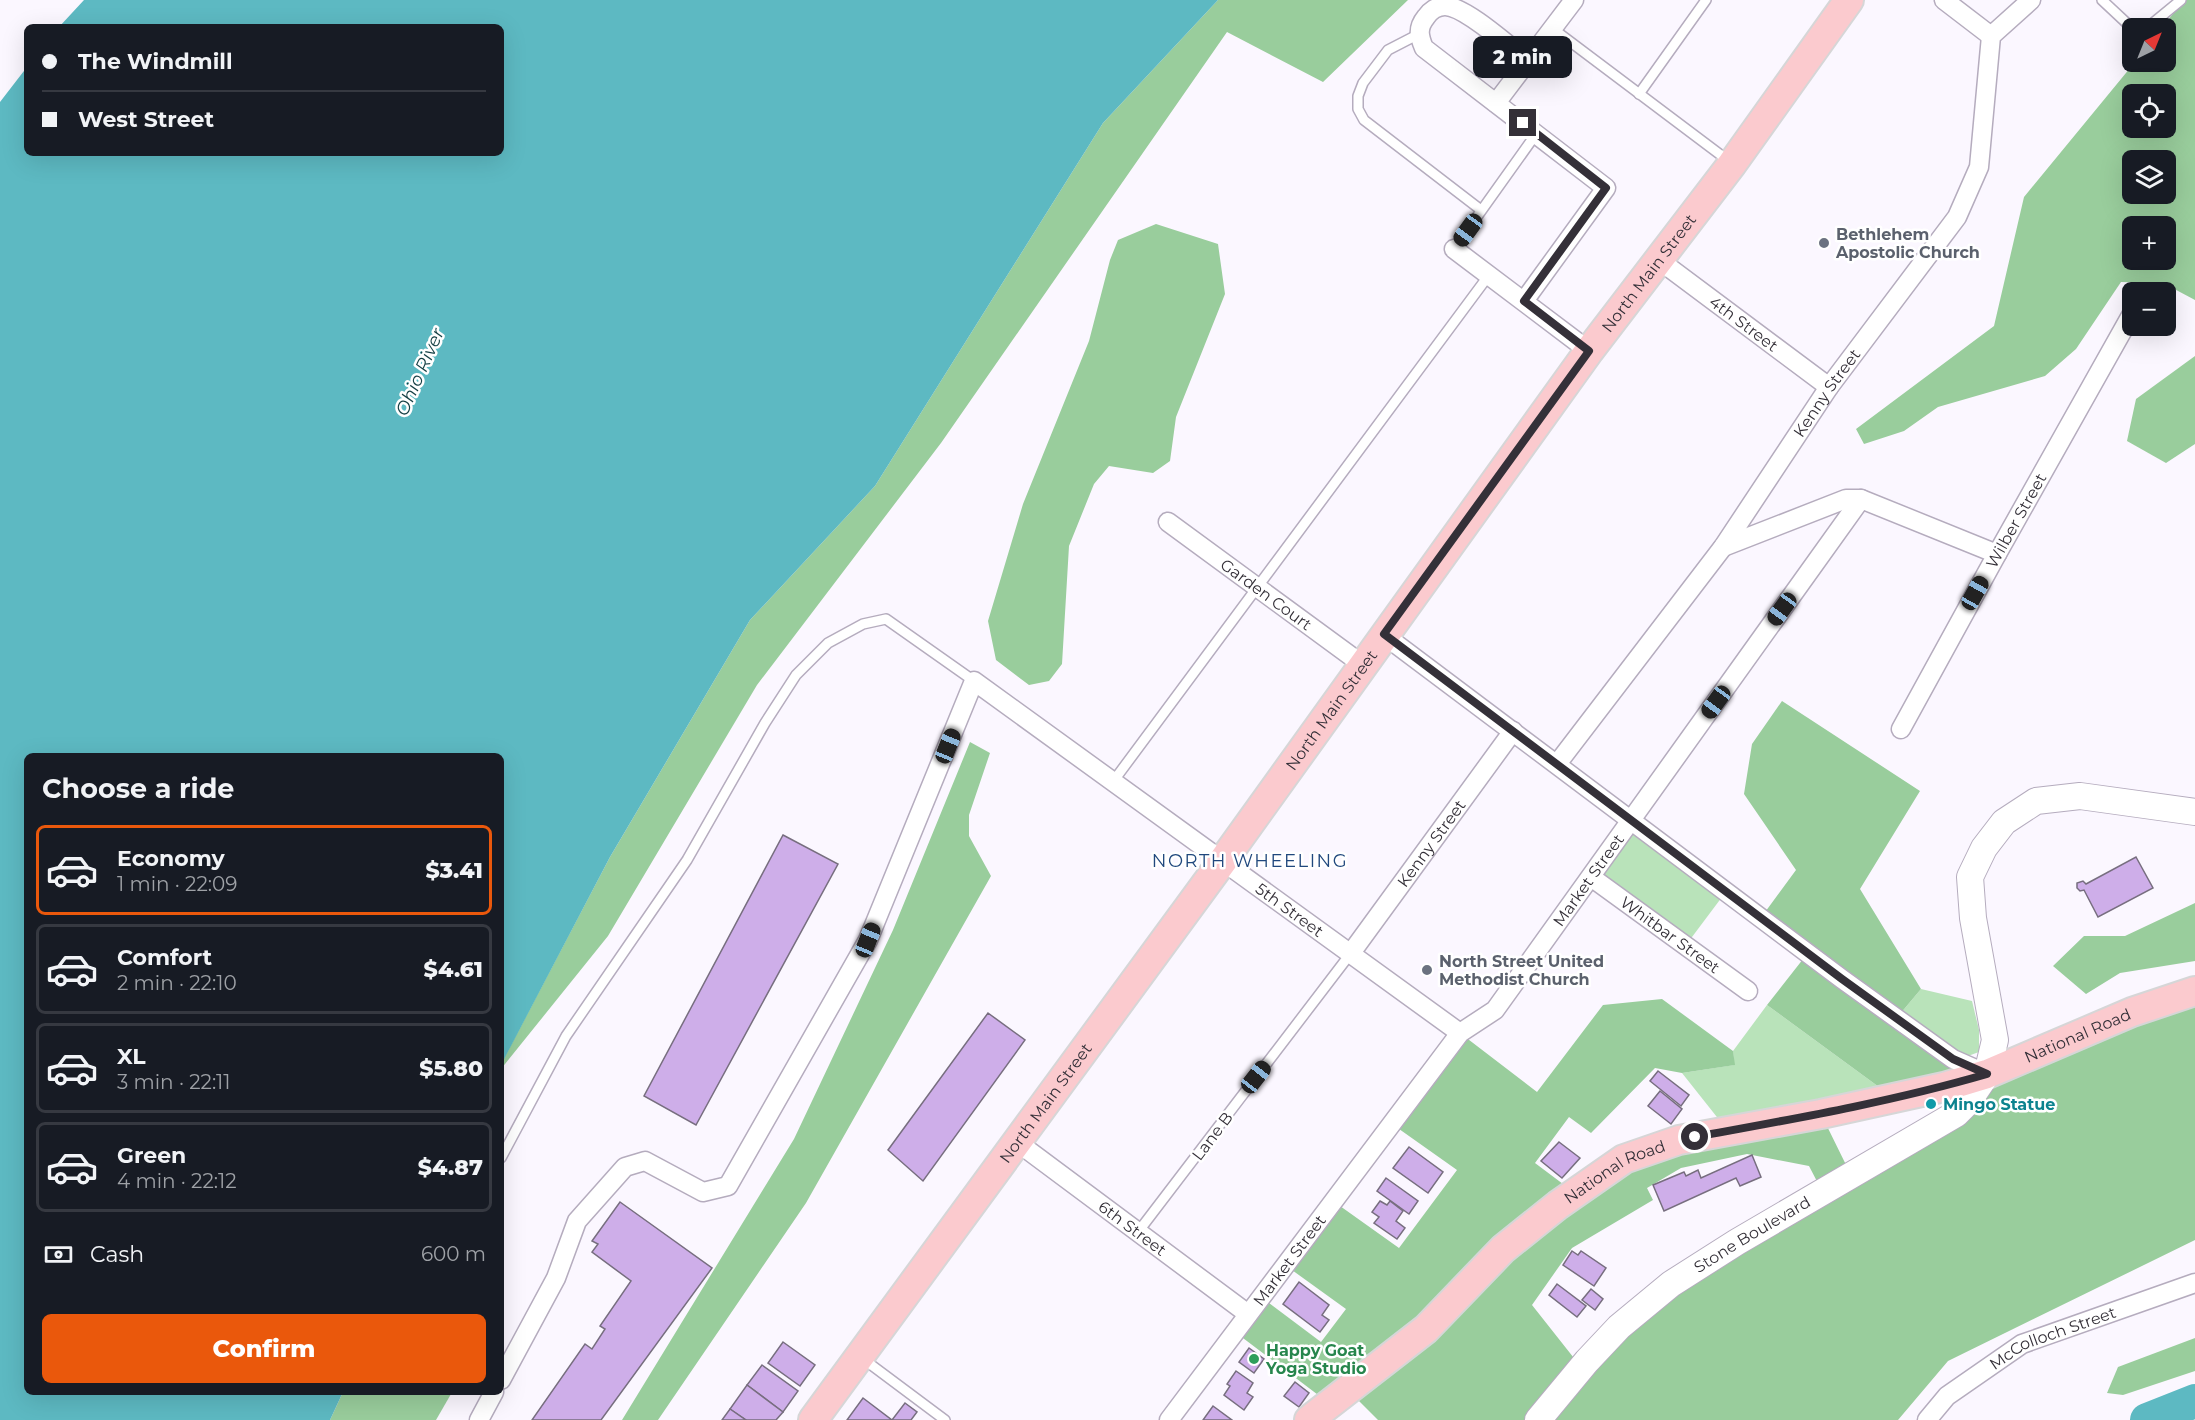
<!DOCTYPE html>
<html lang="en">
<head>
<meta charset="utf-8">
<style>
  :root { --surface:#171b24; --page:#20242c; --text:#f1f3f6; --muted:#9ea1a6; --line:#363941; --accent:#ea580c }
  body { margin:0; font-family:Montserrat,sans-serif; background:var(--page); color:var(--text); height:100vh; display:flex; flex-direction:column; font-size:22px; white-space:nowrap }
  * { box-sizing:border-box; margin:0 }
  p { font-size:20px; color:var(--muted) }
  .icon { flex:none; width:33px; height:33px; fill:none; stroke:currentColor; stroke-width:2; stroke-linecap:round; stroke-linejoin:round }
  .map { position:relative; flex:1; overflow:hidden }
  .details { position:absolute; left:24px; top:753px; width:480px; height:642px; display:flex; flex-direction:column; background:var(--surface); border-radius:9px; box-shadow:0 6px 24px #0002 }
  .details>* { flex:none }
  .guide { position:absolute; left:24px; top:24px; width:480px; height:132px; border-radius:9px; box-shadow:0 6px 24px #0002; display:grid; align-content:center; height:132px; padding:0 18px; background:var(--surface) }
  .needle { width:39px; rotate:43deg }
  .tools { position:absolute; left:2122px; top:18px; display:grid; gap:12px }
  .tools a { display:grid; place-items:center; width:54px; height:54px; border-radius:9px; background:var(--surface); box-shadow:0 6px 24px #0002; font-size:30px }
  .end { position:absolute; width:27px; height:27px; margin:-14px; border:8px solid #343038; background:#fff; box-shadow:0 0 0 3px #fff }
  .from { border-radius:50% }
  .bubble { position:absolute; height:42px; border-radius:9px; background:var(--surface); box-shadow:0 6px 24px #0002; font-size:20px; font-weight:800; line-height:42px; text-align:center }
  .car { position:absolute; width:18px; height:36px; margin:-18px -9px; border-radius:8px; box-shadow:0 0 4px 2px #0007; background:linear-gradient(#222 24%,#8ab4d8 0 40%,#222 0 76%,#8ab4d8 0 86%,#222 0) }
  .guide b { display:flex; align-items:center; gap:21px; height:57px; font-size:22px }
  .guide b+b { border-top:2px solid var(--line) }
  .guide i { width:15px; height:15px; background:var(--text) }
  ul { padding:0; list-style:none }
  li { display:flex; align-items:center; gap:18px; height:90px; margin:0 12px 9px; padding:0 6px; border:3px solid var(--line); border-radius:9px }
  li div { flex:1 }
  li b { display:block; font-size:22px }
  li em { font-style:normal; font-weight:800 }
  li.on { border-color:var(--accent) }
  li>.icon { width:54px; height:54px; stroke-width:1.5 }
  h2 { padding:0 18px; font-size:27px; line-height:72px }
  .pay { display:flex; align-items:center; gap:15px; height:66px; padding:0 18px; font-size:22px }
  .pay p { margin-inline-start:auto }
  .action { display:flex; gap:12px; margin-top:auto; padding:12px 18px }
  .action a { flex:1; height:69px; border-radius:9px; background:var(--accent); color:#fff; font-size:24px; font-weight:800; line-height:69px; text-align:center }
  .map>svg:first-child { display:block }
</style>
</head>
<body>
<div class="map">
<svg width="2195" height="1420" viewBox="0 0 2195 1420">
  <rect width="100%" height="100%" fill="#fbf7ff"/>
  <!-- green -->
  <g fill="#b9e3ba">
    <path d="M1632 820 1725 893 1686 945 1591 877Z"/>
    <path d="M1921 989 1972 1001 1979 1030V1052L1965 1057 1900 1014Z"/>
    <path d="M1767 1005 1894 1098 1728 1131 1682 1073 1734 1065 1733 1051Z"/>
  </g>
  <!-- forest -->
  <g fill="#99cd9c" fill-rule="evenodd">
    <path d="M1218 0H1408L1323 82 1227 32 941 443 757 685 608 936 501 1069V1064L610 857 750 620 875 486 1103 123Z"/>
    <path d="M2185 0H2195V300L2163 283 2121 282 2076 349 2045 376 1938 407 1904 431 1864 444 1856 429 1994 326 2024 197 2135 62H2166V28H2161ZM2133 94H2166V128H2133ZM2133 160H2166V194H2133ZM2133 226H2166V260H2133Z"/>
    <path d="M1156 224 1218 244 1225 294 1176 417 1170 461 1153 473 1109 466 1094 484 1069 546 1062 664 1049 681 1029 685 996 660 988 621 1023 504 1089 341 1110 260 1118 240Z"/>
    <path d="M2195 356V444L2166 463 2127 441 2136 399Z"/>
    <path d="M1782 701 1920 791 1860 889 1921 989 1900 1014 1987 1074 2195 991V1240L1948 1361 1898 1420H1378L1348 1390 1330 1404 1235 1332 1261 1297 1321 1342 1346 1309 1285 1265 1333 1201 1399 1248 1457 1170 1392 1124 1460 1033 1537 1092 1603 1005 1662 999 1733 1051 1735 1065 1682 1073 1655 1068 1591 1133 1569 1117 1535 1163 1575 1193 1624 1159 1821 1114 1851 1175 1956 1114 1986 1075 1894 1098 1767 1005 1807 954 1760 919 1796 870 1744 794 1752 744ZM1747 1154 1809 1166 1822 1191 1619 1327 1581 1367 1532 1305 1572 1248 1653 1200 1647 1188 1681 1168Z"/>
    <path d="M970 742 990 753 969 815V836L991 876 806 1203 658 1420H622L794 1139 893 930Z"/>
    <path d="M2195 903V961L2120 973 2086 994 2053 966 2084 936H2125Z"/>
    <path d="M2195 1338V1371L2123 1395 2107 1393 2118 1367Z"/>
    <path d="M343 1392H447L451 1394 436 1420H330Z"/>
  </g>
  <!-- water -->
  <path fill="#5db9c2" d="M84 0H1218L1103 123 875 486 750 620 610 857 501 1065V756H27V1392H343L330 1420H0V102L27 67V153H501V27H59Z"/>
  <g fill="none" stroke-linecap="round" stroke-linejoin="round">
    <!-- river -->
    <path stroke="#5db9c2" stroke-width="34" d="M2147 1420 2195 1401"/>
  </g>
  <!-- building -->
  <g fill="#ceaee9" stroke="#776e7f" stroke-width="1.5">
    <path d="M783 835 838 864 696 1125 644 1096Z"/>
    <path d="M2136 857 2153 888 2098 917 2084 890 2080 891 2077 888V883L2083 881 2086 884Z"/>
    <path d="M988 1013 1025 1040 923 1181 888 1150Z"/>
    <path d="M1658 1071 1689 1095 1681 1106 1650 1081Z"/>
    <path d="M1660 1091 1682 1109 1671 1124 1648 1106Z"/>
    <path d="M1559 1142 1580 1158 1562 1178 1541 1161Z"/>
    <path d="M1409 1147 1443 1172 1428 1193 1393 1168Z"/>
    <path d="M1752 1155 1761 1177 1740 1186 1736 1178 1664 1211 1653 1185 1684 1172 1686 1176 1698 1170 1701 1178Z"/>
    <path d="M1386 1178 1418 1201 1409 1214 1377 1191Z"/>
    <path d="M1380 1201 1387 1205 1390 1201 1403 1211 1396 1221 1405 1228 1397 1239 1374 1223 1379 1217 1372 1212Z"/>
    <path d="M620 1202 712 1268 601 1420H532L585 1344 592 1349 605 1329 600 1326 631 1281 592 1252 598 1244 592 1241Z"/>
    <path d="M1572 1251 1578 1255 1581 1251 1606 1268 1594 1286 1563 1265Z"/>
    <path d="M1299 1282 1329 1305 1322 1315 1329 1320 1320 1332 1283 1304Z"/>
    <path d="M1557 1284 1586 1306 1577 1317 1549 1295Z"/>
    <path d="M1591 1289 1603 1299 1595 1310 1582 1300Z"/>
    <path d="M783 1342 815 1365 800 1386 768 1363Z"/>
    <path d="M1249 1348 1264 1359 1254 1373 1239 1362Z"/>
    <path d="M762 1365 798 1391 783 1412 747 1385Z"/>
    <path d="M1236 1371 1253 1383 1247 1393 1253 1397 1244 1410 1224 1395 1230 1386 1227 1384Z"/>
    <path d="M1295 1382 1309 1393 1299 1407 1284 1396Z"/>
    <path d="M747 1385 783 1412 776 1420H746L730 1409Z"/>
    <path d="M863 1398 892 1420H847Z"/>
    <path d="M905 1403 917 1412 911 1420H892Z"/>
    <path d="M1213 1406 1232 1420H1203Z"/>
    <path d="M730 1409 746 1420H722Z"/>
  </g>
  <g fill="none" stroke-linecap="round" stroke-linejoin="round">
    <defs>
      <g id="lane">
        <path d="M2102 0 2133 29"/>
        <path d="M1552 28 1730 162"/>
        <path d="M2147 28 2181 0"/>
        <path d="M1419 34 1388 50 1363 83 1358 96V109L1364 120 1481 210"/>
        <path d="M1639 94 1706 0"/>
        <path d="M1454 249 1536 134"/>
        <path d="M1112 783 1489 275"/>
        <path d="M501 1158 566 1036 687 860 765 723 796 675 828 643 863 624 886 619 974 681"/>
        <path d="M1138 1232 1351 953"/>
        <path d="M862 1358 945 1420"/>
      </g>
      <g id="street">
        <path d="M1944 0 1991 36"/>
        <path d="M1496 103 1574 0"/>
        <path d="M1454 249 1589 351"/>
        <path id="s1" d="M1659 260 1829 387"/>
        <path d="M1524 301 1606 188 1424 48C1419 36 1417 28 1426 17 1430 11 1437 6 1445 6 1465 6 1511 48 1528 61"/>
        <path id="s2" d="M1168 522 1363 665"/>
        <path d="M1723 547 1846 499H1861L1997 554"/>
        <path d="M1384 635 1842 979 1953 1059 1987 1074"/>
        <path id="s3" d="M1901 729 1997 554 2133 312"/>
        <path id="s4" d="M1557 764 1723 547 1829 387 1957 217 1979 167 1991 36 2031 0"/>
        <path id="s5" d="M1591 877 1748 991"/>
        <path id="s6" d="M1351 953 1513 731"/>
        <path id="s7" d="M1017 1142 1248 1314"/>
        <path id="s8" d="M501 1380 556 1278 577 1221 625 1167 645 1161 703 1192 728 1186 868 940 974 681 1460 1033"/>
        <path d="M479 1420 494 1392"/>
        <path id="s9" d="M1169 1420 1460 1033 1495 1010 1861 499"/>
        <path id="s10" d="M1927 1420 1947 1396 2022 1344 2195 1283"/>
      </g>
      <g id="secondary">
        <path id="s11" d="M1538 1420 1587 1361 1619 1327 1671 1284 1737 1242 1956 1114 1968 1102 1987 1074 1995 1040 1973 918 1970 877 1984 848 2004 822 2036 801 2080 796 2195 812"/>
      </g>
      <g id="primary">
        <path id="s12" d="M813 1420 1222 862 1589 351 1732 164 1849 0"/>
        <path id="s13" d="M1309 1420 1426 1329 1503 1249 1558 1205 1624 1159 1679 1140 1821 1114 1944 1087 1987 1074 2132 1012 2195 991"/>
      </g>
    </defs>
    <!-- lane casing -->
    <use href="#lane" stroke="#b5acbe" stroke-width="12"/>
    <!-- street casing -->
    <use href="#street" stroke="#b5acbe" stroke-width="21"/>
    <!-- secondary casing -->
    <use href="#secondary" stroke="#b5acbe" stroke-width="28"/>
    <!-- primary casing -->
    <use href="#primary" stroke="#d6d6d7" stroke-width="32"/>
    <!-- lane -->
    <use href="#lane" stroke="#fff" stroke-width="9"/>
    <!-- street -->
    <use href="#street" stroke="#fff" stroke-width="18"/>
    <!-- secondary -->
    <use href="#secondary" stroke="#fff" stroke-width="26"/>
    <!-- primary -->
    <use href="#primary" stroke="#fbcace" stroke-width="28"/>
  </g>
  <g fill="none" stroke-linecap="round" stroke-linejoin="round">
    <!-- route -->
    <path stroke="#343038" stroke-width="8" d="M1523 123 1606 188 1524 301 1589 351 1384 634 1842 979 1953 1059 1987 1074C1891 1102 1793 1119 1695 1137"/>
  </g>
  <!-- markers -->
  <g fill="#6b7280" stroke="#fff" stroke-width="2">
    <circle cx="1824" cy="243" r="6"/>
    <circle cx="1427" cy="970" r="6"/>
  </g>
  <circle fill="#0f9aa8" stroke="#fff" stroke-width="2" cx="1931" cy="1104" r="6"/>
  <circle fill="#2e9e5b" stroke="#fff" stroke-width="2" cx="1254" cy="1359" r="6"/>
  <g text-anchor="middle" stroke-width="5" stroke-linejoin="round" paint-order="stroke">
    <!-- worship labels -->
    <g font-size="16" font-weight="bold" fill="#5b616d" stroke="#fff" text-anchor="start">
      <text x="1836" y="240">Bethlehem<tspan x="1836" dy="18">Apostolic Church</tspan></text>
      <text x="1439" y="967">North Street United<tspan x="1439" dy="18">Methodist Church</tspan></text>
    </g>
    <!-- street labels -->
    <g font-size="16" fill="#343038" stroke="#fff">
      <text dy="6" stroke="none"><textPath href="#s12" startOffset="1419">North Main Street</textPath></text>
      <text dy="6" stroke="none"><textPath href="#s1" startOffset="106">4th Street</textPath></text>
      <text dy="6" stroke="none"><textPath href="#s4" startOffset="459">Kenny Street</textPath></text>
      <text dy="6" stroke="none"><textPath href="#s3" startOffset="238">Wilber Street</textPath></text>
      <text dy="6" stroke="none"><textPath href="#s2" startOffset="122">Garden Court</textPath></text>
      <text dy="6" stroke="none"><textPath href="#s12" startOffset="879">North Main Street</textPath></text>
      <text dy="6" stroke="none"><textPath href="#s6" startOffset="136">Kenny Street</textPath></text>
      <text dy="6" stroke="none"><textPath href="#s9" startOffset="686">Market Street</textPath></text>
      <text dy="6" stroke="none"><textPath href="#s8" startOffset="1314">5th Street</textPath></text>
      <text dy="6" stroke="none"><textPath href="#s5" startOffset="98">Whitbar Street</textPath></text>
      <text dy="6" stroke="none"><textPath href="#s13" startOffset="882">National Road</textPath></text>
      <text dy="6" stroke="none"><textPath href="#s12" startOffset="393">North Main Street</textPath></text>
      <text transform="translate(1212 1136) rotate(-53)" y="6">Lane B</text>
      <text dy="6" stroke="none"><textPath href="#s13" startOffset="396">National Road</textPath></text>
      <text dy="6" stroke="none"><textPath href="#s7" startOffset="144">6th Street</textPath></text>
      <text dy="6" stroke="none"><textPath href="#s11" startOffset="286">Stone Boulevard</textPath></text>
      <text dy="6" stroke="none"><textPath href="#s9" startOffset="200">Market Street</textPath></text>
      <text dy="6" stroke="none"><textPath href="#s10" startOffset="153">McColloch Street</textPath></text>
    </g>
    <!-- culture labels -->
    <g font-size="16" font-weight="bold" fill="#0d838f" stroke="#fff" text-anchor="start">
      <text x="1943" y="1110">Mingo Statue</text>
    </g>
    <!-- leisure labels -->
    <g font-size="16" font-weight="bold" fill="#27864d" stroke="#fff" text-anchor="start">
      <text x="1266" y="1356">Happy Goat<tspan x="1266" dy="18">Yoga Studio</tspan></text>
    </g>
    <!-- water labels -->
    <g font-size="18" font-style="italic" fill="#143f44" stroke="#fff">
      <text transform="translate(420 372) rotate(-66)" y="6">Ohio River</text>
    </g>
    <!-- neighbourhood labels -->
    <g font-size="18" letter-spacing="1.5" fill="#20487d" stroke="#fff">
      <text x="1250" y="867">NORTH WHEELING</text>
    </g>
  </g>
</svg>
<div class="tools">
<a><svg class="needle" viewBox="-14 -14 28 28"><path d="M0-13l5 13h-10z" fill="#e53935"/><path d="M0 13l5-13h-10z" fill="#9ea1a6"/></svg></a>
<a><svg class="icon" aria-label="locate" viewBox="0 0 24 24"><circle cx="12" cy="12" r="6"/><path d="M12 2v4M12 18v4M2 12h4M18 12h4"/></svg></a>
<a><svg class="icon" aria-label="layers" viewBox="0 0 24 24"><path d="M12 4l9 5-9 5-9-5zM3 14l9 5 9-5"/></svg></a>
<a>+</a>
<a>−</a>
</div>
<i class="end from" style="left:1695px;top:1137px"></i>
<i class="end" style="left:1523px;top:123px"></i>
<div class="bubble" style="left:1473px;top:36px;width:99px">2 min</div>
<i class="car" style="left:1468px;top:230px;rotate:216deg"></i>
<i class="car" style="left:1975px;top:593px;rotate:29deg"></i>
<i class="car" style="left:1782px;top:609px;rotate:216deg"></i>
<i class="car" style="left:1716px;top:702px;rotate:216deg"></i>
<i class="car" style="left:948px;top:746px;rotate:22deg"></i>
<i class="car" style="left:868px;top:940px;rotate:22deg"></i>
<i class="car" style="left:1256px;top:1077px;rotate:38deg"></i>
<div class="guide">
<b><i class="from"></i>The Windmill</b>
<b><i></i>West Street</b>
</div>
<section class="details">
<h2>Choose a ride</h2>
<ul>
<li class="on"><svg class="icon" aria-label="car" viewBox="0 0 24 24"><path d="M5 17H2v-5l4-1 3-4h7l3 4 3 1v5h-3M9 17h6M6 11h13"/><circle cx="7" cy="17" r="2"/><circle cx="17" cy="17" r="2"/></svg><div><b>Economy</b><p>1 min · 22:09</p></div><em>$3.41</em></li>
<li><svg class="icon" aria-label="car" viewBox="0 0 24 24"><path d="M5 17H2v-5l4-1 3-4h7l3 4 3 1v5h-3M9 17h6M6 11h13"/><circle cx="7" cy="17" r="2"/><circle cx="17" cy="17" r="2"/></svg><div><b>Comfort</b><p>2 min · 22:10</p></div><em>$4.61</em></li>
<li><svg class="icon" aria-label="car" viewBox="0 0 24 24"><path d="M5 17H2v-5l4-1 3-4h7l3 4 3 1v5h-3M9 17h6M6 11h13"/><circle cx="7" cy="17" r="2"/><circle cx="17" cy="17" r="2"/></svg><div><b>XL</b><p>3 min · 22:11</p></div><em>$5.80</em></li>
<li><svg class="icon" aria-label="car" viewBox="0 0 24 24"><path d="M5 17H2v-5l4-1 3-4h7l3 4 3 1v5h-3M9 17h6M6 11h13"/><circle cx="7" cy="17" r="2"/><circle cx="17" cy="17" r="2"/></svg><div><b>Green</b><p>4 min · 22:12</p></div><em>$4.87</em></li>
</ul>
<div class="pay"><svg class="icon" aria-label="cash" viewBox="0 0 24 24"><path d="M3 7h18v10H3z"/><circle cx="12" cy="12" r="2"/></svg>Cash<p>600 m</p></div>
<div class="action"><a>Confirm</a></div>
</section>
</div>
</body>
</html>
